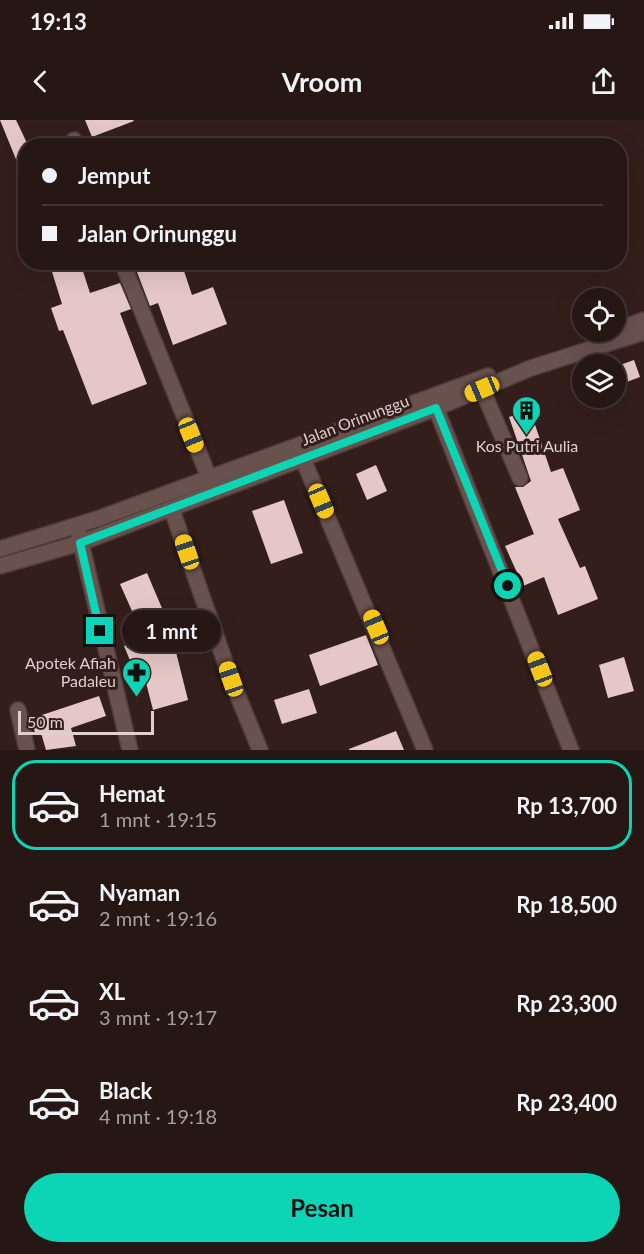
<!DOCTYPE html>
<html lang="id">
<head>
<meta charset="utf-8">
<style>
  :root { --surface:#261614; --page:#2e1f1d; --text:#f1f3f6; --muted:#a49fa0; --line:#423534; --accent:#0cd5b5 }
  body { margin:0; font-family:Lato,sans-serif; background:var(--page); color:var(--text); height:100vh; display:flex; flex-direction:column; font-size:22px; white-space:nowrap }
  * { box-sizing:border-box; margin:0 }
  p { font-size:20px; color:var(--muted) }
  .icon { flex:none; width:33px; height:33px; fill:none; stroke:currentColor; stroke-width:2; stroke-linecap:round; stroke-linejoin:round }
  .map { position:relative; height:630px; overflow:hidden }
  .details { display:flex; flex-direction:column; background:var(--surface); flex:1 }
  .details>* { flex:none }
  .banner { position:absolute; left:18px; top:18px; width:609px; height:132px; border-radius:24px; box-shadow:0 6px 24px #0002,0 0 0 2px var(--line); display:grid; align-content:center; height:132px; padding:0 24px; background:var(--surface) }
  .fabs { position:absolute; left:572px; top:168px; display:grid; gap:12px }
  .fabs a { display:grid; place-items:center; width:54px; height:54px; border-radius:50%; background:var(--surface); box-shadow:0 6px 24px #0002,0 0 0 2px var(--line); font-size:30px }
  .scale { position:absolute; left:18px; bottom:15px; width:136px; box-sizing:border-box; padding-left:6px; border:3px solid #dfd0ce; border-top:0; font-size:16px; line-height:21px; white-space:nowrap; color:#dfd0ce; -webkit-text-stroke:4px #331e1b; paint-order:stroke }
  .end { position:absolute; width:27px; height:27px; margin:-14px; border:8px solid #0cd5b5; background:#111; box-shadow:0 0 0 3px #111 }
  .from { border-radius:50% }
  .bubble { position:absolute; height:42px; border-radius:21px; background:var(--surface); box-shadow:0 6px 24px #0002,0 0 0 2px var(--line); font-size:20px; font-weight:700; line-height:42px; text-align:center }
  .car { position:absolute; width:18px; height:36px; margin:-18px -9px; border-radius:8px; box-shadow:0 0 4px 2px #0007; background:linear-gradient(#f5c518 24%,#345 0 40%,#f5c518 0 76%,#345 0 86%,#f5c518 0) }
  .banner b { display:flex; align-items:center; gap:21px; height:57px; font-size:22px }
  .banner b+b { border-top:2px solid var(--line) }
  .banner i { width:15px; height:15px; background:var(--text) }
  ul { padding:10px 0 0; list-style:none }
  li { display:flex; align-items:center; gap:18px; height:90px; margin:0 12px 9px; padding:0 12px; border:3px solid transparent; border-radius:24px }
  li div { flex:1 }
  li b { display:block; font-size:22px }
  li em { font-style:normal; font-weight:700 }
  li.current { border-color:var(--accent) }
  li>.icon { width:54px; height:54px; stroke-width:1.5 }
  .cta { display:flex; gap:12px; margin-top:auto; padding:12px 24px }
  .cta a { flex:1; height:69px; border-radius:36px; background:var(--accent); color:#111; font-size:24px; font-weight:700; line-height:69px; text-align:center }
  .status { display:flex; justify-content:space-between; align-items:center; height:42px; padding:0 30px; background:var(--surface); direction:ltr }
  .status svg { height:16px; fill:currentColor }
  header { display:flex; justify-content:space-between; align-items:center; height:78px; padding:0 24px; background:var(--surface); font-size:27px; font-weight:700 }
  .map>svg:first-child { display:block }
</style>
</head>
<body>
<div class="status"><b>19:13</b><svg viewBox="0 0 49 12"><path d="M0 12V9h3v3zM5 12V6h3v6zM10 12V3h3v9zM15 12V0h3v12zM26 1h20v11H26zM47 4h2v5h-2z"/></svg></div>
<header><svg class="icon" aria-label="back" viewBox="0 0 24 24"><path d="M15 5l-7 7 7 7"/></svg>Vroom<svg class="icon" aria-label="share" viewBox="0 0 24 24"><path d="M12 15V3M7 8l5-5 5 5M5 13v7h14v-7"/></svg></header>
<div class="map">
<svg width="644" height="630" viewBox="0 0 644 630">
  <rect width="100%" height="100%" fill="#331e1b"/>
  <!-- building -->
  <g fill="#e5c8c5">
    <path d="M0 0H16L26 21V64Z"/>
    <path d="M85 0H133L134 1 92 17Z"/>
    <path d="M49 142H80L90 173 120 163 131 189 120 193 147 264 92 285 63 210 59 211 51 188 62 184Z"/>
    <path d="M164 142H181L192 175 213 167 227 204 173 225 158 183 150 186 137 152Z"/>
    <path d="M634 240 640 257 624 263 617 246Z"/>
    <path d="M530 290 551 352 563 348 580 390 558 399 580 448 585 446 598 479 558 495 544 457 523 466 505 426 534 414 515 367H523L531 361 509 297Z"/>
    <path d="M376 345 387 371 367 380 356 354Z"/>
    <path d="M284 380 303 433 271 444 252 391Z"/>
    <path d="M147 453 170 507 183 501 193 525 176 532 188 580 153 590 142 547 134 550 124 526 144 518 120 464Z"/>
    <path d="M366 515 378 545 320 566 309 535Z"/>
    <path d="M624 537 634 571 608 578 599 545Z"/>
    <path d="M309 569 317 593 282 604 274 580Z"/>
    <path d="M99 576 106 596 71 608 76 626 46 630 41 613 36 615 30 599Z"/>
    <path d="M396 611 404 630H349V629Z"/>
  </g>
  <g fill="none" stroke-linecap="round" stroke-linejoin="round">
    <defs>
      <g id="minor">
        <path d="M74 20 76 26"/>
        <path d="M122 142 214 370"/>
        <path d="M482 269 520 358"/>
        <path d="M436 288 571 630"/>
        <path d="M303 339 425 630"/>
        <path d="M172 390 231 559 260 630"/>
        <path d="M77 406 130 630"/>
        <path d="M18 590 27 630"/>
      </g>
      <g id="tertiary">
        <path d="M615 211 644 200"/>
        <path d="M0 429 97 399 488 256"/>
        <path d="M0 446 80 423 436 288 531 248 644 212"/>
      </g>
    </defs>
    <!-- minor casing -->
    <use href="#minor" stroke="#4c3b3a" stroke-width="18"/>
    <!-- tertiary casing -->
    <use href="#tertiary" stroke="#4c3b3a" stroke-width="18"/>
    <!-- minor -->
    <use href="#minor" stroke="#69514e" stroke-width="15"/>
    <!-- tertiary -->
    <use href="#tertiary" stroke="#69514e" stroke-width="15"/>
  </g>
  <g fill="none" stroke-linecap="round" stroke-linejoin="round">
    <!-- route -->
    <path stroke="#0cd5b5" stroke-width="8" d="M100 511 80 423 436 288 508 466"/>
  </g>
  <!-- icons -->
  <defs>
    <symbol id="building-pin" viewBox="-11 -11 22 30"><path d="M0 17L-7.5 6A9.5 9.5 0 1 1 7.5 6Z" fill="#0cd5b5" stroke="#331e1b"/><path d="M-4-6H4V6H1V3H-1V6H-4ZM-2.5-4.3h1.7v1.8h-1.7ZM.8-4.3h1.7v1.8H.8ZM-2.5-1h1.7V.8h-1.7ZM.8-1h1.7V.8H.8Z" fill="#111"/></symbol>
    <symbol id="pharmacy-pin" viewBox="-11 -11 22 30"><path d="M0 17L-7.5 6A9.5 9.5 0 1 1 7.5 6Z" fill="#0cd5b5" stroke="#331e1b"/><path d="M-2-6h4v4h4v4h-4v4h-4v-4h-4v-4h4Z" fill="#111"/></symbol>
  </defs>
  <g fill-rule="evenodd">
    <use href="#building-pin" x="510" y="274" width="33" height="45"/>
    <use href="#pharmacy-pin" x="120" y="536" width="33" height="45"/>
  </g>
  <g text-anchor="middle" stroke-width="6" stroke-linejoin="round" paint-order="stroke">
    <!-- street labels -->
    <g font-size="16" fill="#dfd0ce" stroke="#331e1b">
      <text transform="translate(355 300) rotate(-21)" y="6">Jalan Orinunggu</text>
    </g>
    <!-- poi labels -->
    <g font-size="16" fill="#dfd0ce" stroke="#331e1b">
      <text x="527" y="332">Kos Putri Aulia</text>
      <text x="116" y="549" text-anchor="end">Apotek Afiah<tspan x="116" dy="18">Padaleu</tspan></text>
    </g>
  </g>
</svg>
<div class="fabs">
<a><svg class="icon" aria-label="locate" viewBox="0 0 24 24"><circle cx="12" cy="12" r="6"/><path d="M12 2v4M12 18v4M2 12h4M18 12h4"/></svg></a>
<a><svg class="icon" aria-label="layers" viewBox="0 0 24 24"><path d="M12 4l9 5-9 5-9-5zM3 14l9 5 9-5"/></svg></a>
</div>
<div class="scale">50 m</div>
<i class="end from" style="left:508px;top:466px"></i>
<i class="end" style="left:100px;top:511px"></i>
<div class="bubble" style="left:122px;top:490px;width:99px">1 mnt</div>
<i class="car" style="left:482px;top:269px;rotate:247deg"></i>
<i class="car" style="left:191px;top:315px;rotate:158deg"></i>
<i class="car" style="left:321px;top:381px;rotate:157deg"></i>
<i class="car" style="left:187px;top:432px;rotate:341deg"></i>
<i class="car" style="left:376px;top:507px;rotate:337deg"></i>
<i class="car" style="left:540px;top:549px;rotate:339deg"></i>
<i class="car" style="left:231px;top:559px;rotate:341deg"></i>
<div class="banner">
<b><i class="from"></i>Jemput</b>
<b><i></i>Jalan Orinunggu</b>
</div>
</div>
<section class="details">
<ul>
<li class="current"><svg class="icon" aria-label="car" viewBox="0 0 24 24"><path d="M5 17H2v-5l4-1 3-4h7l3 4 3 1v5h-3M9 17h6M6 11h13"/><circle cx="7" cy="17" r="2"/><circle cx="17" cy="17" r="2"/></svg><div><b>Hemat</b><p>1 mnt · 19:15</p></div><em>Rp 13,700</em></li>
<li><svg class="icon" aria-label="car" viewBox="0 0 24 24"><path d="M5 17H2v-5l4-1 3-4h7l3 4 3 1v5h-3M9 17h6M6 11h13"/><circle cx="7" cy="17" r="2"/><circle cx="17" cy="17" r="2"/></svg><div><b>Nyaman</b><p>2 mnt · 19:16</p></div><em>Rp 18,500</em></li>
<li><svg class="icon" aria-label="car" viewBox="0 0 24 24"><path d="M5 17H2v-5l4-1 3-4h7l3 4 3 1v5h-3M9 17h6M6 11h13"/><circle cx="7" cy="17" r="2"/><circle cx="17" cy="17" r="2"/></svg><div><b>XL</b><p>3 mnt · 19:17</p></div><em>Rp 23,300</em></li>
<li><svg class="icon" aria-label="car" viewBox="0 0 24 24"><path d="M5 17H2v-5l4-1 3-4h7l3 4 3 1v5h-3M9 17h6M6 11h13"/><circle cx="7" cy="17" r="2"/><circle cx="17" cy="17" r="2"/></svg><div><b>Black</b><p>4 mnt · 19:18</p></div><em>Rp 23,400</em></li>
</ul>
<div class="cta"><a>Pesan</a></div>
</section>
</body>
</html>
